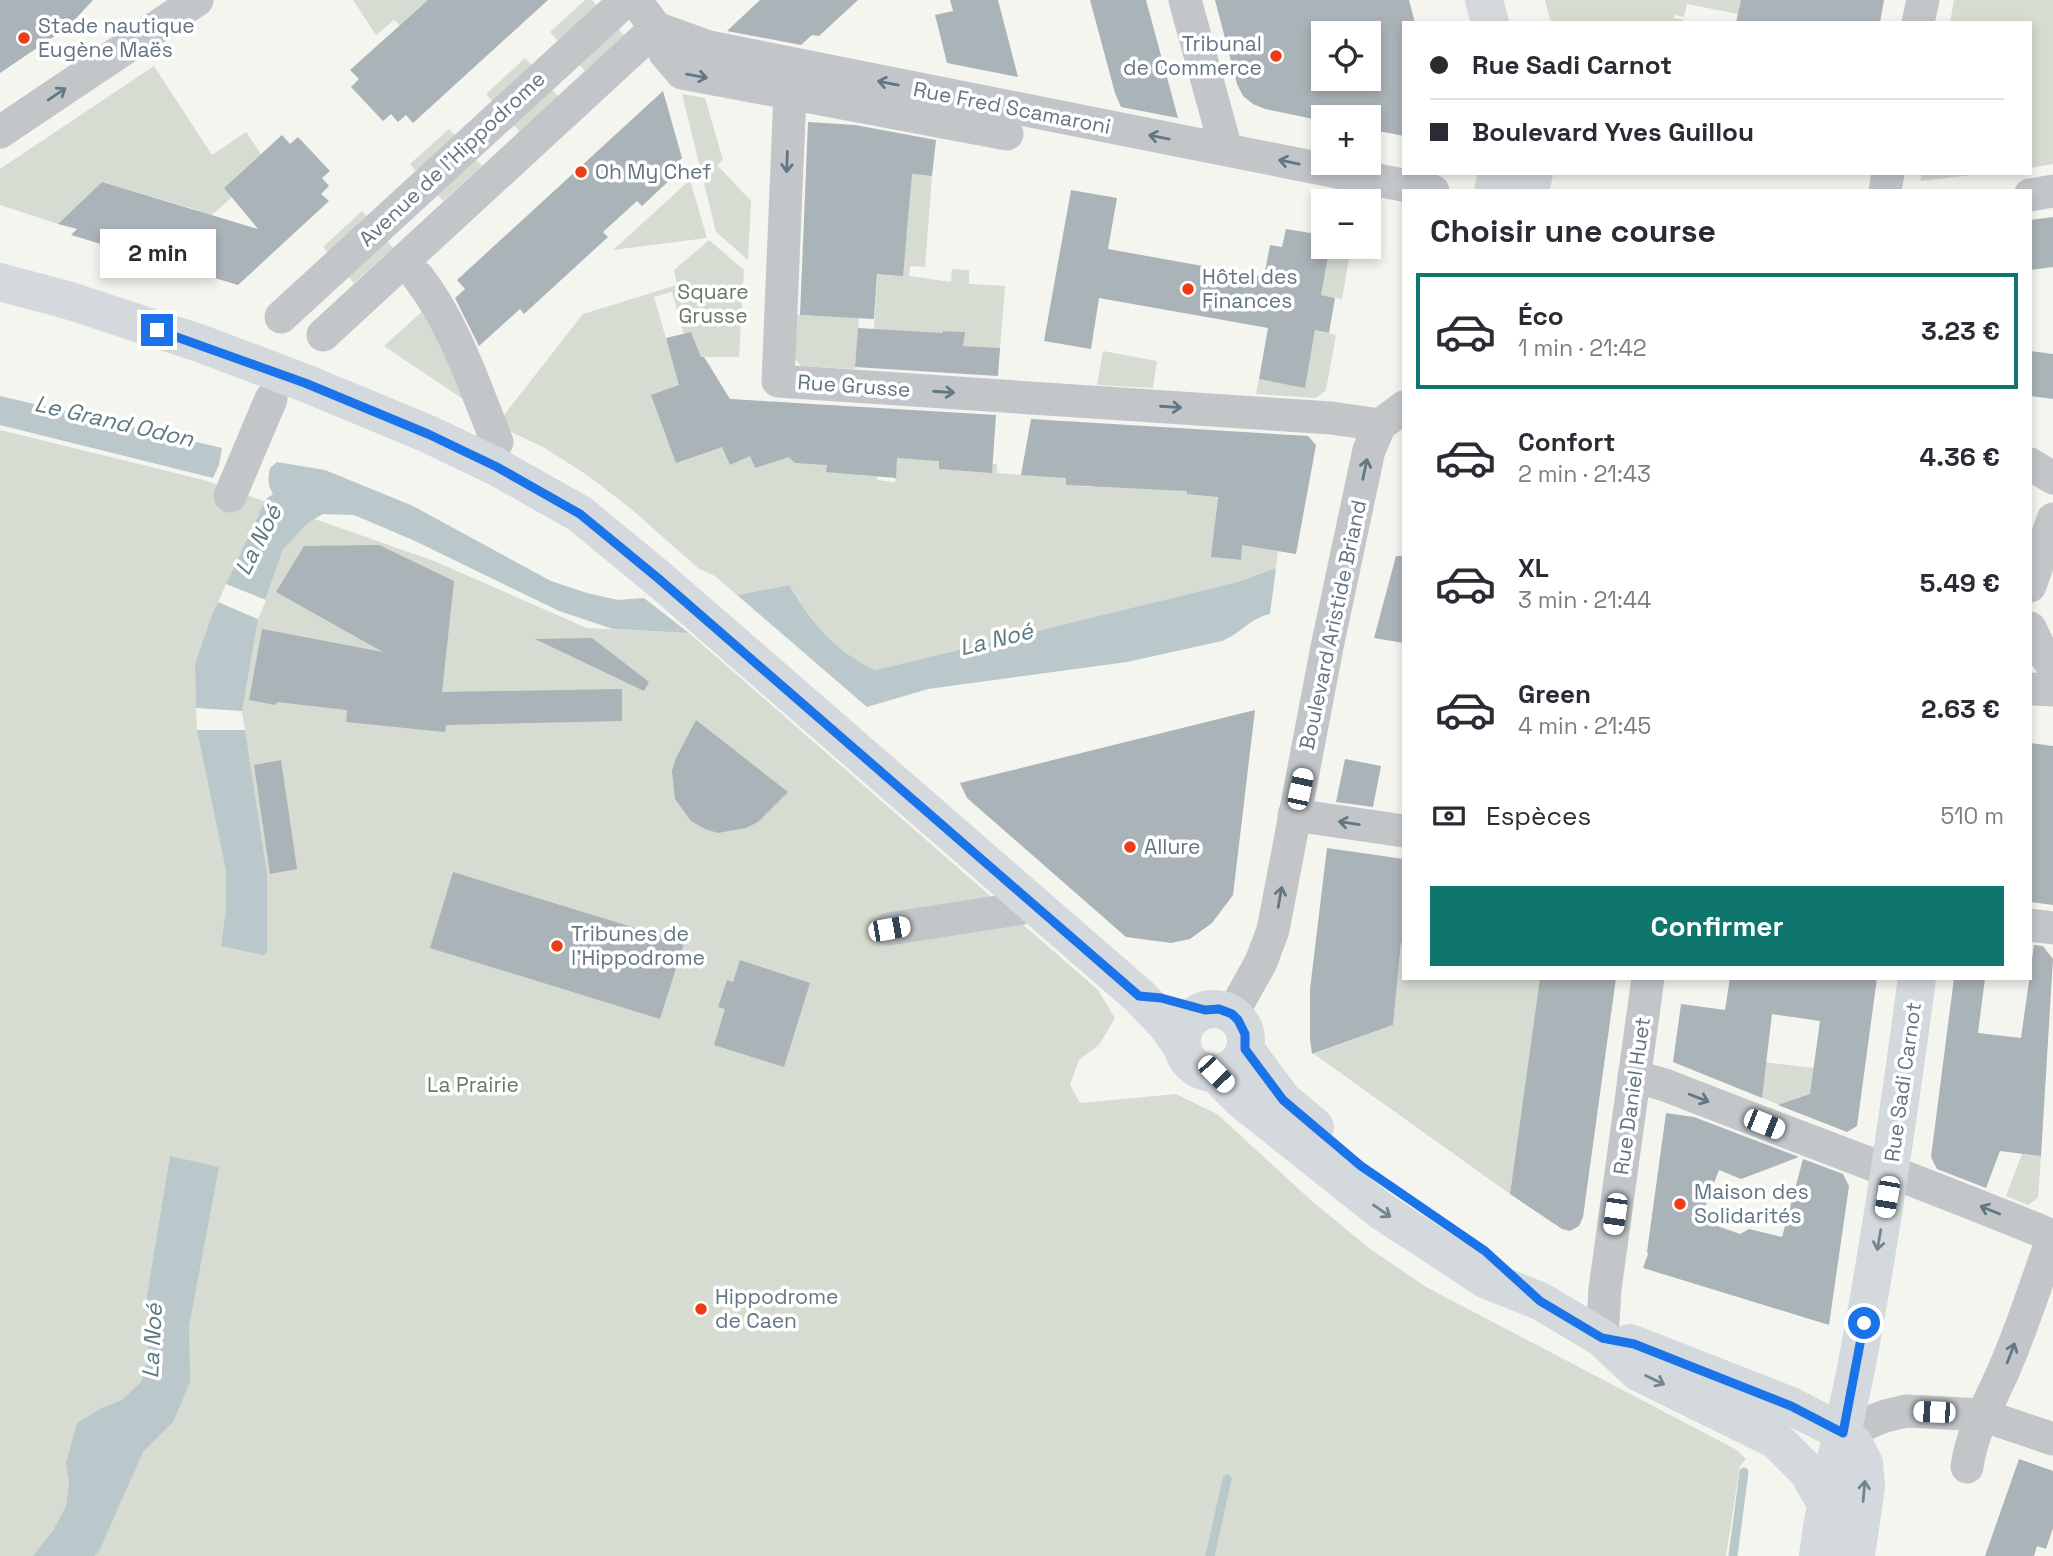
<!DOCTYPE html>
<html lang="fr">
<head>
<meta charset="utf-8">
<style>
  :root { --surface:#fff; --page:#f7f7f7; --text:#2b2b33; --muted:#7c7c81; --line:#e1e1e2; --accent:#0f766e }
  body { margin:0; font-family:"Space Grotesk",sans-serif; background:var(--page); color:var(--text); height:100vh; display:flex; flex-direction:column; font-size:26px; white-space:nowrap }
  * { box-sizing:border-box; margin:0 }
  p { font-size:23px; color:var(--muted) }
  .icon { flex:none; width:38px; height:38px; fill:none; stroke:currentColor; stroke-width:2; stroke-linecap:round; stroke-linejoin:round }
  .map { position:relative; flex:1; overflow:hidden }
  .side { position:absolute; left:1402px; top:189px; width:630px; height:791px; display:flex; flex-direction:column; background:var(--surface); border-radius:0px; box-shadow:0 4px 10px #0003 }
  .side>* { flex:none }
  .hud { position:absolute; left:1402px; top:21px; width:630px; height:154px; border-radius:0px; box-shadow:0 4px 10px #0003; display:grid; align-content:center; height:154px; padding:0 28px; background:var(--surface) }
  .tools { position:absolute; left:1311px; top:21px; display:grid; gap:14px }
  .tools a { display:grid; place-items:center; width:70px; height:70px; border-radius:0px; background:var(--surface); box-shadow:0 4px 10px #0003; font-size:35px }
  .end { position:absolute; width:32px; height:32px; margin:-16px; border:9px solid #1a73e8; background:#fff; box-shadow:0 0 0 4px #fff }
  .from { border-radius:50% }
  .bubble { position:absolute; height:49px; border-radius:0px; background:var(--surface); box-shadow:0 4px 10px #0003; font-size:23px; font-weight:700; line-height:49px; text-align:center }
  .car { position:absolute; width:21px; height:42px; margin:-21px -10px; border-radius:9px; box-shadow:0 0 5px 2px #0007; background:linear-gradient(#fff 24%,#345 0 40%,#fff 0 76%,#345 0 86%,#fff 0) }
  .hud b { display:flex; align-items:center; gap:24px; height:66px; font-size:26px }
  .hud b+b { border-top:2px solid var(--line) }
  .hud i { width:18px; height:18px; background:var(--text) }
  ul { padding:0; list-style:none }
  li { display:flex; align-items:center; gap:21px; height:116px; margin:0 14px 10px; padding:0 14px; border:4px solid transparent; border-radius:0px }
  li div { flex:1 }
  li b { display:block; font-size:26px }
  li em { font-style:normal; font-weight:700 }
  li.on { border-color:var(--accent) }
  li>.icon { width:63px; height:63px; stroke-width:1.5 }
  h2 { padding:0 28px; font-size:32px; line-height:84px }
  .pay { display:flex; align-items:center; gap:18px; height:77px; padding:0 28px; font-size:26px }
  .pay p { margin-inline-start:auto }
  .cta { display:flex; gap:14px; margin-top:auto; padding:14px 28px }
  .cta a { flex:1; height:80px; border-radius:0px; background:var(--accent); color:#fff; font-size:28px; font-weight:700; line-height:80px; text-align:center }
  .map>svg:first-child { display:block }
</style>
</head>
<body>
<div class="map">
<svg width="2053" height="1556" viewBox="0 0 2053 1556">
  <rect width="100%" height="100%" fill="#f5f5f0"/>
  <!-- green -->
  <g fill="#d6dcd1">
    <path d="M353 0H428L400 25 394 20 376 35Z"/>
    <path d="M585 0H592L600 9 561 44 550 32Z"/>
    <path d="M1545 0H1741L1738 14 1687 4 1684 17 1674 15V18L1684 20 1683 23H1551Z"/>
    <path d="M1954 0H2053V164L2030 168V23H1950Z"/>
    <path d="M612 22 624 35 585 71 572 57Z"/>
    <path d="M525 58 536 70 497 106 486 94Z"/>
    <path d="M154 66 212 155 246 132 261 154 224 188 232 197 206 220 197 210 102 182 58 224 0 205V169Z"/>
    <path d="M546 83 559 97 520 132 507 118Z"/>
    <path d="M682 94 705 98 723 160 717 165 751 201 748 260 716 232Z"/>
    <path d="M449 129 460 141 421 177 410 164Z"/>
    <path d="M469 152 482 166 443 201 430 187Z"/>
    <path d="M1922 173H1989L1920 181Z"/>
    <path d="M911 174 932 176 925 267 910 266 909 276 951 282 952 269 969 270V284L1005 286 1000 348 963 346 964 332 943 331 942 345 930 333 874 329 878 265 907 234Z"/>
    <path d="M690 180 707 238 613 250Z"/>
    <path d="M362 211 373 224 334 259 323 247Z"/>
    <path d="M381 234 393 248 354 283 342 269Z"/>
    <path d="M709 240 744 270 739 357H701L691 332 684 334 672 292 654 297 670 352 694 363 709 364 727 399 755 468 772 440 774 401 793 403 791 458 795 463 859 458 858 475 877 476V480L895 482 899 411 939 461V469L971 471 972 463 997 464V473L1037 476 1066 468V485L1092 487 1094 465 1187 486V494L1218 491 1212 557 1240 560 1242 543 1278 551 1276 568 1238 582 876 670C836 653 812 621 789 585L737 595 715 576 698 568 630 508 587 475 543 447 496 425 583 314 677 285 674 270Z"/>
    <path d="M1330 247H1351L1342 299 1321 295Z"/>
    <path d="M425 309 466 401 384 346Z"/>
    <path d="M796 315 859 318 855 369 801 366 793 356Z"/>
    <path d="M1315 330 1336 335 1326 390 1316 398 1256 394 1259 379 1305 387Z"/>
    <path d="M1103 351 1157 361 1153 388 1097 385Z"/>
    <path d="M0 430 204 480 434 561 587 628 689 633 1098 990 1115 1018 1099 1045 1079 1060 1070 1085 1080 1103 1176 1094 1217 1114 1313 1202 1369 1248 1426 1287 1737 1450 1746 1459 1740 1466 1726 1556H0Z"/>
    <path d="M1401 943H1403L1404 978H1540L1510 1194 1314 1054 1393 1025Z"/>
    <path d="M1762 1062 1814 1068 1810 1100 1796 1099 1789 1109 1758 1096Z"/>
    <path d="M2022 1154 2041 1156 2038 1198 2028 1205 2006 1196Z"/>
  </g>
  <!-- water -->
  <g fill="#bac8cc">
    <path d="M0 396 222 448 219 465 213 478 0 425Z"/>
    <path d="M277 462 325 470 413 506 551 581 587 593 618 600 644 598 689 633 613 629 559 611 415 541 354 515 323 514 309 522 283 549 258 619 242 711 267 874V953L263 955 221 946 226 911V870L197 730 195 664 212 615 266 499 273 494C267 484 268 479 270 468Z"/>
    <path d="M1276 568 1270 614C1250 618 1240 634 1222 641L1127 662 928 689 867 707 737 595 789 585C811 621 836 653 876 670L1238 582Z"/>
    <path d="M170 1156 219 1167 189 1326 190 1382 173 1422 143 1452 99 1551 94 1556H33L54 1529 66 1506 69 1483 66 1463 77 1423 100 1409 122 1400 142 1381 148 1356 147 1296Z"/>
  </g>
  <!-- pier -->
  <g fill="#f5f5f0">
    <path d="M226 584 266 600 258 619 218 602Z"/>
    <path d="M196 708 242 711 245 730H197Z"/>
  </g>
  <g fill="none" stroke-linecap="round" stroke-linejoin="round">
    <!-- stream -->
    <g stroke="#bac8cc" stroke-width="9">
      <path d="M1210 1556 1227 1479"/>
      <path d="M1733 1556 1744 1472"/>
    </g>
  </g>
  <!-- building -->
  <g fill="#aab3b7" fill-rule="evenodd">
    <path d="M0 0H93L68 27 0 73Z"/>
    <path d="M428 0H548L413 123 406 115 398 122 391 114 383 121 351 87 359 79 350 70Z"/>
    <path d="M760 0H858L819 36 812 35 801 45 727 31Z"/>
    <path d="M950 0H998L1018 77 947 63 935 15 953 11Z"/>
    <path d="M1090 0H1146L1178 118 1121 107 1115 93Z"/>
    <path d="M1215 0H1409L1415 23H1404V136L1368 129V117H1323V121L1265 109 1253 104 1243 96 1237 84ZM1323 33H1368V79H1323Z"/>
    <path d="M1741 0H1884L1880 23H1736Z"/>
    <path d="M663 91 682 158 667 173 672 178 642 206 637 201 603 232 608 237 524 314 520 309 479 346 455 298 465 289 457 280Z"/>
    <path d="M808 122 855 125 936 140 932 176 912 174 903 276 877 274 874 319 800 315Z"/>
    <path d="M282 135 290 144 298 137 330 171 322 178 329 186 321 194 329 201 238 285 71 235 77 229 58 224 102 182 258 229 224 188Z"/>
    <path d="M1071 190 1117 198 1108 249 1264 277 1270 245 1282 247 1286 229 1323 235V247H1330L1321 295 1335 298 1329 333 1315 330 1305 388 1259 379 1268 328 1099 298 1091 349 1044 341Z"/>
    <path d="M2053 217V267L2030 270V220Z"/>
    <path d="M858 328 943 333V331L965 332 963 346 1000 348 998 376 855 367Z"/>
    <path d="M691 332 701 357H704L730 399 996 415 992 473 939 469V461L897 458 896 478 826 472 827 465 795 463 789 457 755 468 750 456 730 465 722 447 676 463 651 395 679 385 666 338Z"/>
    <path d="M2030 351 2053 354V399L2030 396Z"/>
    <path d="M1031 419 1308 436 1316 445 1296 554 1242 545 1241 560 1211 557 1218 497 1187 494V491L1066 485V478L1021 475Z"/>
    <path d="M379 545 454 581 442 692 622 689V721L446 725 445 732 346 722 347 710 277 702 276 705 249 700 262 629 383 652 276 592 304 546Z"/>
    <path d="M1396 556H1404V643L1374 638Z"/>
    <path d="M592 638 649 682 644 691 535 639Z"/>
    <path d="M1255 710 1233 895 1212 923 1190 939 1171 943 1126 937 967 798 960 783Z"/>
    <path d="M696 720 788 792 758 822 746 828 718 833 705 829 691 821 675 799 672 771 676 758Z"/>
    <path d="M2030 743 2053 746V905L2030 902Z"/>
    <path d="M1345 759 1381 766 1373 807 1336 802Z"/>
    <path d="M281 760 297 869 270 874 254 765Z"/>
    <path d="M1327 848 1404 859V943H1401L1393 1025 1312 1054 1310 1039V989Z"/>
    <path d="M453 872 684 943 660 1019 430 948Z"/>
    <path d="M2034 945 2043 946 2053 959 2041 1156 2000 1151 1986 1188 1937 1169 1931 1157 1954 978H1985L1978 1033 2021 1038Z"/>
    <path d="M740 960 810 983 784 1067 714 1045 725 1009 718 1007 727 980 733 982Z"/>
    <path d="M1540 978H1616L1583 1217 1579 1226 1570 1231 1562 1229 1510 1194Z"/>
    <path d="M1730 978H1877L1857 1126 1847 1132 1778 1105 1810 1094 1820 1021 1772 1014 1762 1098 1673 1062 1681 1004 1725 1010Z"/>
    <path d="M1666 1113 1694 1117 1799 1157 1741 1179 1719 1170 1700 1220 1740 1234 1749 1229 1782 1237 1803 1159 1843 1174 1849 1186 1829 1325 1643 1268 1648 1254 1647 1252Z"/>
    <path d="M2019 1459 2053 1471V1528L2046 1549 2037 1546 2034 1556H1985Z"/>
  </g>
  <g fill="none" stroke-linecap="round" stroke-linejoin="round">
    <!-- minor -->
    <g stroke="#c2c6c9" stroke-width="33">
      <path d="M635 0 656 28 709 47 1433 191"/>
      <path d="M1185 0 1226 149"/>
      <path d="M1918 23 1923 0"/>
      <path d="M656 28 665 53 682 73 1007 134"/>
      <path d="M790 94 778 381 1331 418 1380 425"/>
      <path d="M0 132 197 0"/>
      <path d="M1885 191 1888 173"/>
      <path d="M2030 195 2053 191"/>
      <path d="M418 277C454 323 475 387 497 442"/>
      <path d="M281 317 624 2"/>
      <path d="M323 335 656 28"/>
      <path d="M2030 464 2053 478"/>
      <path d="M230 496 271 399"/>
      <path d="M2030 586 2053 519"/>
      <path d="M2030 628 2039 647 2053 666"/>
      <path d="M2030 689 2053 690"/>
      <path d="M1294 815 1404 831"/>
      <path d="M2030 925 2053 928"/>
      <path d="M889 929 1035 906"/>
      <path d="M1232 1014 1261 962 1273 930 1327 647 1369 450 1380 425 1404 407"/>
      <path d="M1634 1076 1665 1085C1795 1136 1925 1183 2053 1236"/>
      <path d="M1602 1338 1605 1289 1648 978"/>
      <path d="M1843 1433 1885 1416 1906 1411 1982 1415 2053 1439"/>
      <path d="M1967 1467C1972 1428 1994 1396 2008 1360 2025 1320 2038 1278 2053 1237"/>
    </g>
    <!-- major -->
    <g stroke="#d3d9dc" stroke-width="38">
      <path d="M1484 0 1490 23"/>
      <path d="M1493 191 1497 173"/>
      <path d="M1530 191 1534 173"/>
      <path d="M0 282 67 300 202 344 305 383 428 434 497 467 580 514 659 579 1139 996 1166 1024 1182 1047"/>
      <circle cx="1214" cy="1041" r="32"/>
      <path d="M1245 1049 1283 1100 1315 1127"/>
      <path d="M1216 1074 1243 1101 1380 1210 1487 1280 1540 1301 1602 1338 1638 1372 1776 1440 1808 1472 1826 1504"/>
      <path d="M1630 1343 1791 1406 1843 1433 1854 1444 1864 1463 1866 1486 1856 1556"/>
      <path d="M1818 1556C1826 1489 1846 1424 1858 1358 1882 1232 1900 1105 1917 978"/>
    </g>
  </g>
  <!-- one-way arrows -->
  <defs><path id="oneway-shaft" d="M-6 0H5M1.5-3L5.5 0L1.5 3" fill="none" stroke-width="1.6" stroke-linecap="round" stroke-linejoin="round" transform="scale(1.75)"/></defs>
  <g stroke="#627683">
    <use href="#oneway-shaft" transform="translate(697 76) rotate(10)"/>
    <use href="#oneway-shaft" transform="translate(888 83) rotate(-169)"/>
    <use href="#oneway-shaft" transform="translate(57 94) rotate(-34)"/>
    <use href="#oneway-shaft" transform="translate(1159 137) rotate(-169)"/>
    <use href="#oneway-shaft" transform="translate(787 162) rotate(92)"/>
    <use href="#oneway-shaft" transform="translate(1289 162) rotate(-168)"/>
    <use href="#oneway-shaft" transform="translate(944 392) rotate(4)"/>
    <use href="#oneway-shaft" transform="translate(1171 407) rotate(4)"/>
    <use href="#oneway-shaft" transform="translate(1365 469) rotate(-78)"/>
    <use href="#oneway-shaft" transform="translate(1349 823) rotate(-171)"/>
    <use href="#oneway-shaft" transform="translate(1280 897) rotate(-80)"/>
    <use href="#oneway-shaft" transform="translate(1699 1098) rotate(21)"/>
    <use href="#oneway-shaft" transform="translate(1990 1210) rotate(-158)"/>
    <use href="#oneway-shaft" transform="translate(2011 1353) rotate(-69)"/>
  </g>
  <g stroke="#738590">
    <use href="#oneway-shaft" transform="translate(1382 1211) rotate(35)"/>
    <use href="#oneway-shaft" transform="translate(1879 1240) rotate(100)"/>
    <use href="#oneway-shaft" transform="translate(1655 1380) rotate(26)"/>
    <use href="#oneway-shaft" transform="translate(1864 1491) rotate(-85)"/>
  </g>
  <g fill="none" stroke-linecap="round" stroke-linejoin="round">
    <!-- route -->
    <path stroke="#1a73e8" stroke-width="9" d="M157 330 305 383 428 434 497 467 580 514 659 579 1139 996 1161 998 1205 1010 1219 1009 1232 1014 1238 1020 1245 1034V1049L1283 1100 1361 1166 1485 1251 1540 1301 1602 1338 1634 1344 1791 1406 1843 1433 1864 1323"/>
  </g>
  <!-- markers -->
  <g fill="#ee3c17" stroke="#fff" stroke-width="2.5">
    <circle cx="24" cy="38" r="7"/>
    <circle cx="1276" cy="56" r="7"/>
    <circle cx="581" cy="172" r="7"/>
    <circle cx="1188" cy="289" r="7"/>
    <circle cx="1130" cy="847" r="7"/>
    <circle cx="557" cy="946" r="7"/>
    <circle cx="1680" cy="1204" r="7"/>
    <circle cx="701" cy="1309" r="7"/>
  </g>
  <g text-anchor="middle" stroke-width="7" stroke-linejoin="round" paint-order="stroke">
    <!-- poi labels -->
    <g font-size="21" fill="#627683" stroke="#fff" text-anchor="start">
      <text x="38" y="33">Stade nautique<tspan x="38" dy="24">Eugène Maës</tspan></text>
      <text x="1262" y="51" text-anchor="end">Tribunal<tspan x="1262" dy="24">de Commerce</tspan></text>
      <text x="595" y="179">Oh My Chef</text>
      <text x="1202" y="284">Hôtel des<tspan x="1202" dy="24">Finances</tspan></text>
      <text x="1144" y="854">Allure</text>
      <text x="571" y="941">Tribunes de<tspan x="571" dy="24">l'Hippodrome</tspan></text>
      <text x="1694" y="1199">Maison des<tspan x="1694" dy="24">Solidarités</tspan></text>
      <text x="715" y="1304">Hippodrome<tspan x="715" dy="24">de Caen</tspan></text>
    </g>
    <!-- street labels -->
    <g font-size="21" fill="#627683" stroke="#fff">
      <text transform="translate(1012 108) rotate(11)" y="7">Rue Fred Scamaroni</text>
      <text transform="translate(452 159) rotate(-43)" y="7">Avenue de l'Hippodrome</text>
      <text transform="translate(854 386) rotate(4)" y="7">Rue Grusse</text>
      <text transform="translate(1333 625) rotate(-78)" y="7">Boulevard Aristide Briand</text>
      <text transform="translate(1903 1082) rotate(-82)" y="7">Rue Sadi Carnot</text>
      <text transform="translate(1632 1096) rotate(-82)" y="7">Rue Daniel Huet</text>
    </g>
    <!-- park labels -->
    <g font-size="21" fill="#677a61" stroke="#fff">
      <text x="713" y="299">Square<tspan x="713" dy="24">Grusse</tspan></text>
      <text x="473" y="1092">La Prairie</text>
    </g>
    <!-- water labels -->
    <g font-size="23" font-style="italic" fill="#5d7a81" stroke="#fff">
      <text transform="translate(114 421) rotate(13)" y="8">Le Grand Odon</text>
      <text transform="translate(258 540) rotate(-63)" y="8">La Noé</text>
      <text transform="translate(996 639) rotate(-14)" y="8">La Noé</text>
      <text transform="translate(152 1341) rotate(-87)" y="8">La Noé</text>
    </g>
  </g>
</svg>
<div class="tools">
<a><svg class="icon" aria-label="locate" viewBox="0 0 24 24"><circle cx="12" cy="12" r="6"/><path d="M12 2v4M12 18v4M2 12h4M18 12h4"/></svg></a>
<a>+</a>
<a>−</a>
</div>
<i class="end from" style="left:1864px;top:1323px"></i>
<i class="end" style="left:157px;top:330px"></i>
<div class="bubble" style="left:100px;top:229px;width:116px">2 min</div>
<i class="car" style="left:1300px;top:789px;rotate:12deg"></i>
<i class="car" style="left:889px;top:929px;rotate:80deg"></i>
<i class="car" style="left:1216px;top:1074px;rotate:136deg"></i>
<i class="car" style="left:1764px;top:1124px;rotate:112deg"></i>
<i class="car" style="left:1887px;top:1197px;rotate:190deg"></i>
<i class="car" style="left:1615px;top:1214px;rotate:188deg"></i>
<i class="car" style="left:1934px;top:1412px;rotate:272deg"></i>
<div class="hud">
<b><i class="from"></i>Rue Sadi Carnot</b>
<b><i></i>Boulevard Yves Guillou</b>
</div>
<section class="side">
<h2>Choisir une course</h2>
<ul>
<li class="on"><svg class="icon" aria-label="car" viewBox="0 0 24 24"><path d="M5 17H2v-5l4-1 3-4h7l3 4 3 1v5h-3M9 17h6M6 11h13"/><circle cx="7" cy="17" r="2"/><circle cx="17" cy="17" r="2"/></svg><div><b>Éco</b><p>1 min · 21:42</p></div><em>3.23 €</em></li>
<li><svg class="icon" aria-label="car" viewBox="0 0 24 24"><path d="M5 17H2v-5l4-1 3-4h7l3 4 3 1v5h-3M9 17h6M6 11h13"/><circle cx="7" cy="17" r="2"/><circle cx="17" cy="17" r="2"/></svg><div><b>Confort</b><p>2 min · 21:43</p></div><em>4.36 €</em></li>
<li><svg class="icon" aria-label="car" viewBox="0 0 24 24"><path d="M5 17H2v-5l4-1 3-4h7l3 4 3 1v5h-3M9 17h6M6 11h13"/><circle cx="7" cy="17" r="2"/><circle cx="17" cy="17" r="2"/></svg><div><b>XL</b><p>3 min · 21:44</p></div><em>5.49 €</em></li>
<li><svg class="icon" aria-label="car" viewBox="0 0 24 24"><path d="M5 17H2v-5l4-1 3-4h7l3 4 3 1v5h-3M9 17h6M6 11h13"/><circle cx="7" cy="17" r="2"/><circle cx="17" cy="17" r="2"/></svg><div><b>Green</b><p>4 min · 21:45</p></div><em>2.63 €</em></li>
</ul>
<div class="pay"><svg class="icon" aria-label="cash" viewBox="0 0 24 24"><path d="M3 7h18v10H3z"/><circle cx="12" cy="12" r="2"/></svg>Espèces<p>510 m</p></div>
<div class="cta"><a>Confirmer</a></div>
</section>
</div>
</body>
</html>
